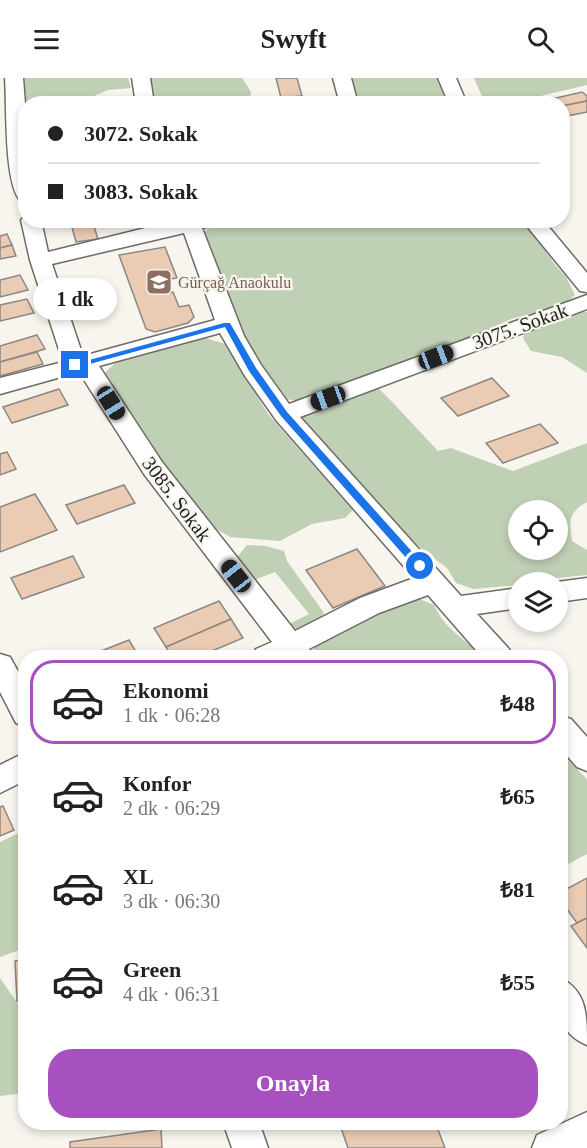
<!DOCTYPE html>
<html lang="tr">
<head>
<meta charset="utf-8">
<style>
  :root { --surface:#fff; --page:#f2f2f2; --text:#222; --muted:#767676; --line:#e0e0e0; --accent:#a651bf }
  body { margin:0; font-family:Georgia,serif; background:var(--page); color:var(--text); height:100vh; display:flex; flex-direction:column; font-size:22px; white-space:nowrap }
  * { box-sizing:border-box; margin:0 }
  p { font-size:20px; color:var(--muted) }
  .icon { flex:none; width:33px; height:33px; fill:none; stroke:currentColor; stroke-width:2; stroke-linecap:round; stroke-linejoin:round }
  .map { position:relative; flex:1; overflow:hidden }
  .drawer { position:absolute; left:18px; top:572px; width:550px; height:480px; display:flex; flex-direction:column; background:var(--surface); border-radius:24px; box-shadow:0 3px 9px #0003 }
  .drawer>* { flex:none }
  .hud { position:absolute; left:18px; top:18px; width:552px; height:132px; border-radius:24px; box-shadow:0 3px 9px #0003; display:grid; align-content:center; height:132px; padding:0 30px; background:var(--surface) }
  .controls { position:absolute; left:508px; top:422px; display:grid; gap:12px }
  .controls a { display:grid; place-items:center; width:60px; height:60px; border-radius:50%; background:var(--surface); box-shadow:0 3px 9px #0003; font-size:30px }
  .end { position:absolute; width:27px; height:27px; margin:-14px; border:8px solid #1a73e8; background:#fff; box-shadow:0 0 0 3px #fff }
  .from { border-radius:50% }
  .bubble { position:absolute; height:42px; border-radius:21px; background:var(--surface); box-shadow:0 3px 9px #0003; font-size:20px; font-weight:600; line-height:42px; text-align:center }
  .car { position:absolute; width:18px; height:36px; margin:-18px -9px; border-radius:8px; box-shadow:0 0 4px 2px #0007; background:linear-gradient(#222 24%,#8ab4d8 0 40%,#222 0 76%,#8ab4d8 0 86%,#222 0) }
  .hud b { display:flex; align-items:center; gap:21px; height:57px; font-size:22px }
  .hud b+b { border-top:2px solid var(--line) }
  .hud i { width:15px; height:15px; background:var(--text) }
  ul { padding:10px 0 0; list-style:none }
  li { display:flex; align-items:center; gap:18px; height:84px; margin:0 12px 9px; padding:0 18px; border:3px solid transparent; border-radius:24px }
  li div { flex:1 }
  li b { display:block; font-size:22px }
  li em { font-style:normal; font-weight:600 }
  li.active { border-color:var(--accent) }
  li>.icon { width:54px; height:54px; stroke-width:1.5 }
  .button { display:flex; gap:12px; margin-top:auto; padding:12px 30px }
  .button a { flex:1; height:69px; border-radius:24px; background:var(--accent); color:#fff; font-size:24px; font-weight:600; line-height:69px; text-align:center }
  header { display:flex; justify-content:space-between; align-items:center; height:78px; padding:0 30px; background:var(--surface); font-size:27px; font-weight:600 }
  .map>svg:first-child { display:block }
</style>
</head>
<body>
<header><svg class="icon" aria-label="menu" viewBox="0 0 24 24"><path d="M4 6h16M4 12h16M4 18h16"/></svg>Swyft<svg class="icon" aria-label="search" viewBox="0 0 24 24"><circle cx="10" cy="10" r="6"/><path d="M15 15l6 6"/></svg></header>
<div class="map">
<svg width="587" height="1070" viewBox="0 0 587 1070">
  <rect width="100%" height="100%" fill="#f8f5ee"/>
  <!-- green -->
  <g fill="#c0d0b5" fill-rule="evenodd">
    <path d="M24 0H128L131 10 108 12 96 17 93 25H26Z"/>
    <path d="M148 0H242L251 14 250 20 189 25H153Z"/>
    <path d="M348 0H439L450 25H354Z"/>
    <path d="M474 0H587V7L511 25H485Z"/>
    <path d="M238 143H526L555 187 566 199 575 217 563 227 511 241 463 263 428 272 391 289 298 323 286 321 280 316 236 243 203 155 211 149Z"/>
    <path d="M583 234H587V295L562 279 531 273 523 260 526 250 566 237Z"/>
    <path d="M206 260 225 266 268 336 353 432 345 440 312 446 280 463 230 459 209 447 156 377 103 297 116 284 143 274Z"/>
    <path d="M377 309C398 329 417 351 438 373L451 370 513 393 587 365V424C568 434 569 444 572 463L587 472V497L519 504V507L473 511 456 505 447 490 424 473 388 439 301 339ZM519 432H558V471H519Z"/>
    <path d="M247 467 266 468 284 473 287 483 324 535 317 545 301 554 289 546 309 536 275 494 249 504 233 484Z"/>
    <path d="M417 520 434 527C444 549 461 560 480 574L483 579 310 577 318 564 332 553Z"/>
    <path d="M561 677H563L587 701V776L561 790Z"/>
    <path d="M25 752V870L0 879V764Z"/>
    <path d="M0 900 25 936V1015L0 1018Z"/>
  </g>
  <!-- building -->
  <g fill="#eacbb4" stroke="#8d8682" stroke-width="1.5">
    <path d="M276 0H297L302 18 281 20Z"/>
    <path d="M582 14 587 18V23L562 28V26H546L543 23Z"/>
    <path d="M587 23V34L562 39V28Z"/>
    <path d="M70 142H92L98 161 76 164Z"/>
    <path d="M7 156 12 167 0 170V158Z"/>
    <path d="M12 167 16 178 0 181V170Z"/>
    <path d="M165 169 177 200 159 203 164 216 173 214 179 229 189 227 194 239 188 245 155 254 146 251 119 177Z"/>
    <path d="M20 197 28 212 0 219V202Z"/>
    <path d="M27 221 34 235 0 243V227Z"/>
    <path d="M37 257 45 271 0 284V268Z"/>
    <path d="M37 274 43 286 0 298V284Z"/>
    <path d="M492 300 509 318 458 338 441 320Z"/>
    <path d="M59 311 68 327 12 345 3 329Z"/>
    <path d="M540 346 558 365 503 385 486 365Z"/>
    <path d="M7 374 16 391 0 397V376Z"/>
    <path d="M124 407 135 425 77 446 66 427Z"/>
    <path d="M35 416 57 452 0 474V429Z"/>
    <path d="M357 471 385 508 333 530 306 492Z"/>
    <path d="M73 478 84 499 22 521 11 500Z"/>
    <path d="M219 523 231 541 166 569 154 550Z"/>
    <path d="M231 541 243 560 198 579H172L166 569Z"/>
    <path d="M129 562 139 579H86Z"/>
    <path d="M3 728 14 752 0 758V729Z"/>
    <path d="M587 800V840L577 845 561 823V814Z"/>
    <path d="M587 840V870L571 848Z"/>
    <path d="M26 881V921L17 923 15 883Z"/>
    <path d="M60 1044H97L60 1049Z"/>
    <path d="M339 1044H435L445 1070H348Z"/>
    <path d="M161 1051 162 1070H70V1064Z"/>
  </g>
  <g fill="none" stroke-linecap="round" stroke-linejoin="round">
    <defs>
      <g id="minor">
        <path d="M5 0H23L26 39V123L19 121C4 100 7 28 5 0Z"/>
        <path d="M132 0H150L154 26H136Z"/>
        <path d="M333 0H351L358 26H340Z"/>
        <path d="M438 0H456L467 26H449Z"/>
        <path d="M26 137V142H41L48 174 178 142H222L219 146 202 150 244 258 261 287 289 326 587 217V231L300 339 461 518 519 510V530L477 536 509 571 513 579H482L428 517 379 535 309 571 313 579H252L256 571 272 564 144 396 79 294 0 316V300L63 284 30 182 21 142ZM184 155 215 242 83 278 52 186ZM220 255 245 298 276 342 414 500 360 520 295 553 162 384 99 288Z"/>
        <path d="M522 142H543L587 195V214L580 213Z"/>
        <path d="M587 500V520L558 524 557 504Z"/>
        <path d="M0 576 10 579 26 608V649L16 645 0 614Z"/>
        <path d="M561 638 571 641 587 659V693L577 689 561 671Z"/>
        <path d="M26 674V702L0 715V687Z"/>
        <path d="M561 900C587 914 587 937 587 967 555 954 561 930 561 900Z"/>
        <path d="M587 1034V1070H532L537 1057Z"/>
        <path d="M223 1044H259L268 1070H232Z"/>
      </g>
    </defs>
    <!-- minor casing -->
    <use href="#minor" stroke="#6d6b65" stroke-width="3"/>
    <!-- minor -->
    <use href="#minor" fill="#fff" fill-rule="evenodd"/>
  </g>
  <!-- route -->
  <path fill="#1a73e8" d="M224 245H230L256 290 287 334 423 486V491H416L281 338 249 293 225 249 75 290 71 287Z"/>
  <!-- icons -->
  <defs>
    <symbol id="school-square" viewBox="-11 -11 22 22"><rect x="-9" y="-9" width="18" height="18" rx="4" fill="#8d6e63" stroke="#f8f5ee"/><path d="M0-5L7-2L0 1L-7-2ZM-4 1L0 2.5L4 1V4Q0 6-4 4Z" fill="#fff"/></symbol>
  </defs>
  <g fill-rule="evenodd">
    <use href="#school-square" x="144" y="189" width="30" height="30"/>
  </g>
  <g text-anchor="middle" stroke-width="4.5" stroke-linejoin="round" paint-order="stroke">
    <!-- far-education labels -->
    <g font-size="16" fill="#785e54" stroke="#f8f5ee" text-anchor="start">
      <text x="178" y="210">Gürçağ Anaokulu</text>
    </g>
    <!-- street labels -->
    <g font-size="20" fill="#20201d" stroke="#f8f5ee">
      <text transform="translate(520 248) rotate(-20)" y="7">3075. Sokak</text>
      <text transform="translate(177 421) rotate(53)" y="7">3085. Sokak</text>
    </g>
  </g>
</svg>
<div class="controls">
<a><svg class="icon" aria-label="locate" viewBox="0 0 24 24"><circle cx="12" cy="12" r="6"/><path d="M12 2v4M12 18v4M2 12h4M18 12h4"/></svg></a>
<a><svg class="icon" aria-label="layers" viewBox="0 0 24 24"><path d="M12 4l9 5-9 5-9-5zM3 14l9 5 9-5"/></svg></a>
</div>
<i class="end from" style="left:420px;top:488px"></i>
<i class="end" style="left:75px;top:287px"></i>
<div class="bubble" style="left:33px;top:200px;width:84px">1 dk</div>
<i class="car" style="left:436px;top:279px;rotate:69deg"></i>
<i class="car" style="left:328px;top:320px;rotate:250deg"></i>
<i class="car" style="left:111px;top:325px;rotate:148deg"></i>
<i class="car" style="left:236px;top:498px;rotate:322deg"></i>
<div class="hud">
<b><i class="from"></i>3072. Sokak</b>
<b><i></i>3083. Sokak</b>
</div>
<section class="drawer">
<ul>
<li class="active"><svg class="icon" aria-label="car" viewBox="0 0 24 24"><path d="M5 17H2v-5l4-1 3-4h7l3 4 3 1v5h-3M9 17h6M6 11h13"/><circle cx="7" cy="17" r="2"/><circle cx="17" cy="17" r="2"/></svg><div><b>Ekonomi</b><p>1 dk · 06:28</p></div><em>₺48</em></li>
<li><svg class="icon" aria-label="car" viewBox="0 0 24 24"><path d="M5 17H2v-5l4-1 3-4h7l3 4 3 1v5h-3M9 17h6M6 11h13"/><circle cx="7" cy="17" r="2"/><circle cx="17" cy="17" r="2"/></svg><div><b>Konfor</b><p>2 dk · 06:29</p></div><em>₺65</em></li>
<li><svg class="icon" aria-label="car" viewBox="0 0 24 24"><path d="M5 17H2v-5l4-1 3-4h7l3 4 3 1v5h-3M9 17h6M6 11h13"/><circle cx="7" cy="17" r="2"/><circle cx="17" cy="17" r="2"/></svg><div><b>XL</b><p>3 dk · 06:30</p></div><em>₺81</em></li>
<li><svg class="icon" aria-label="car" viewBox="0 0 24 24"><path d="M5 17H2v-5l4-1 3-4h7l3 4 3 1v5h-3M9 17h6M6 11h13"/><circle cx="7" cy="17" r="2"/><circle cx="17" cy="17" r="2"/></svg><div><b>Green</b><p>4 dk · 06:31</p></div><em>₺55</em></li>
</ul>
<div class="button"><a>Onayla</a></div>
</section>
</div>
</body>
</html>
